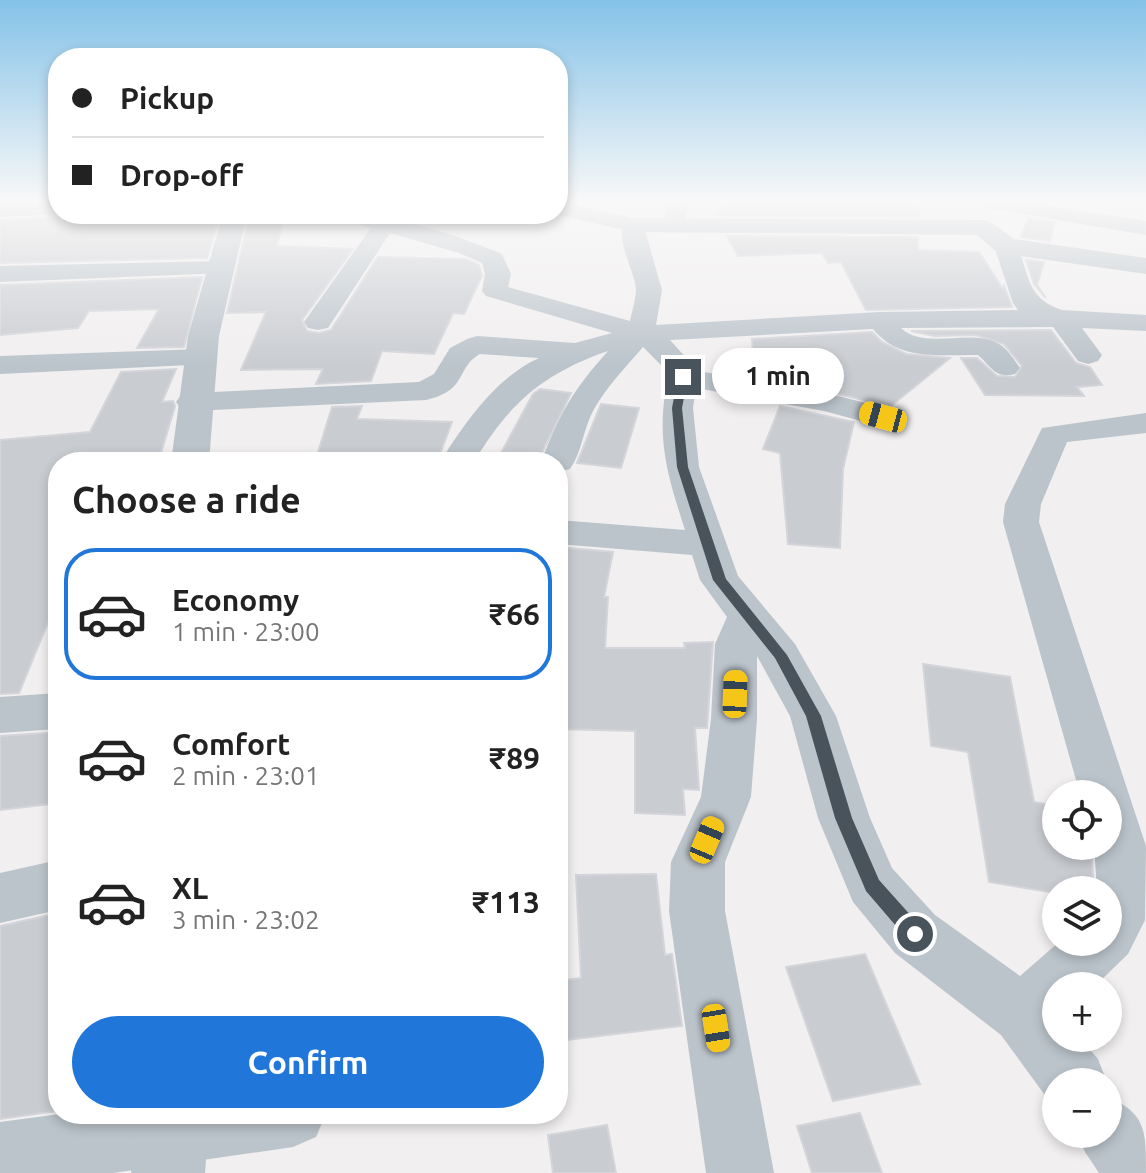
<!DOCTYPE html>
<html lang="en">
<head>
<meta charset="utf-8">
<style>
  :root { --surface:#fff; --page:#f2f2f2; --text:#222; --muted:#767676; --line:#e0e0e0; --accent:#2177d9 }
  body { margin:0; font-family:Ubuntu,sans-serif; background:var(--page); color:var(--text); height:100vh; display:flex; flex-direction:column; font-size:30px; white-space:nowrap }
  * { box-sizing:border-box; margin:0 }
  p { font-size:26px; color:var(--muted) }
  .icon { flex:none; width:44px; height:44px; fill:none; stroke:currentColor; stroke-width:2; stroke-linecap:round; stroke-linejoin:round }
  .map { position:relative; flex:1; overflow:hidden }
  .drawer { position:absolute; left:48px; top:452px; width:520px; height:672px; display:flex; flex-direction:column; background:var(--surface); border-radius:32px; box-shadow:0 4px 12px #0003 }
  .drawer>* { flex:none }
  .top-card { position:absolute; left:48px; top:48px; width:520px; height:176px; border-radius:32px; box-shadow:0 4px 12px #0003; display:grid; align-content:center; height:176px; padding:0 24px; background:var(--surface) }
  .fabs { position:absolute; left:1042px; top:780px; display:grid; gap:16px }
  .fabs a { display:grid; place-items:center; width:80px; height:80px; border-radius:50%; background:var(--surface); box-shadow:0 4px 12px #0003; font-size:40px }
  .end { position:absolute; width:36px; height:36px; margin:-18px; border:10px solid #48535b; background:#fff; box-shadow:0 0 0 4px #fff }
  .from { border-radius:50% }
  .bubble { position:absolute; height:56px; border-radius:28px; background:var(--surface); box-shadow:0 4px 12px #0003; font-size:26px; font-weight:600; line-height:56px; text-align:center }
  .car { position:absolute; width:24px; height:48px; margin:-24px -12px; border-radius:10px; box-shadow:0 0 6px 2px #0007; background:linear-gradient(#f5c518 24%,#345 0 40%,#f5c518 0 76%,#345 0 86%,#f5c518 0) }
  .top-card b { display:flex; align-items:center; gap:28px; height:76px; font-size:30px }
  .top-card b+b { border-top:2px solid var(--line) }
  .top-card i { width:20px; height:20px; background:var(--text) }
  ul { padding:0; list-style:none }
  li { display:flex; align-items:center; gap:24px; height:132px; margin:0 16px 12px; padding:0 8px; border:4px solid transparent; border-radius:32px }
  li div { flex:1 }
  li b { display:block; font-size:30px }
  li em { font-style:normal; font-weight:600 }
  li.current { border-color:var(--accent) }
  li>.icon { width:72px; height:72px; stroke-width:1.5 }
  h2 { padding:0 24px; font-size:36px; line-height:96px }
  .action { display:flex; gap:16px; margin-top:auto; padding:16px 24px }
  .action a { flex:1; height:92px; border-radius:48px; background:var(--accent); color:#fff; font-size:32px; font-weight:600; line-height:92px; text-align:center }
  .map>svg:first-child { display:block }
</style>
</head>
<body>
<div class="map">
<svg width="1146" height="1173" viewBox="0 0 1146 1173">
  <rect width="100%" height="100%" fill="#f1efef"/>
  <!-- building -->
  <g fill="#c9ccd1" stroke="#d3d5da" stroke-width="2">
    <path d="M732 202H865L919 207V217L717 215 716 212Z"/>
    <path d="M67 214H220L207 258 0 263V220L64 217Z"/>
    <path d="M1028 218 1055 222 1050 241 1021 237Z"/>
    <path d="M283 221 277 246 353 249 302 320 307 331 319 333 331 330 378 257 466 259 479 265 482 276 464 314 453 313 434 354 382 351 371 381 316 384 323 369 241 370 266 312 227 313 248 223Z"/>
    <path d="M727 236 918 237V250L979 252 1003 289 1004 286 1012 307 866 310 841 262 828 263 822 253 738 256Z"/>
    <path d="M1026 260 1044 262 1037 285 1046 298 1034 284Z"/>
    <path d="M202 277 184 347 137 348 159 309 89 311 78 328 0 335V285Z"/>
    <path d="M1051 330 1076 363 1090 367 1102 385 1077 387 1084 396 985 395 961 358H977L997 376 1015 377 1022 366 1004 344 976 335 935 336 911 331Z"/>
    <path d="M872 332 882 342 906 354 950 358 891 406 788 383 828 356 753 353 752 339Z"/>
    <path d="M176 369 162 402 173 401 175 406 161 453 58 462V614L51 615 19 693 0 694V440L90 432 121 372Z"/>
    <path d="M540 389 571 393 539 459 501 453 533 394Z"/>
    <path d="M601 404 639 408 621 468 577 463Z"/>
    <path d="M362 406 357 419 452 422 437 462H315L332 407Z"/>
    <path d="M780 406 854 422 843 469 840 548 788 544 780 453 763 449Z"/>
    <path d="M558 547 613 552 604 597H608L605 648H685L684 643 713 642 707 728H695L699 790 683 789 685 815 635 813V731L558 729Z"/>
    <path d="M923 664 1010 677 1034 802 1056 806V846H1091L1094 890H1056V893L989 882 968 752 931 746Z"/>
    <path d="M58 732V803L0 810V736Z"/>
    <path d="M656 874 665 955 672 954 682 1026 558 1041V981L581 978 576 875Z"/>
    <path d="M58 913V1111L0 1119V926Z"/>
    <path d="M865 954 920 1084 833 1101 786 967Z"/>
    <path d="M860 1113 882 1173H812L797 1126Z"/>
    <path d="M607 1125 616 1173H553L548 1135Z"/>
  </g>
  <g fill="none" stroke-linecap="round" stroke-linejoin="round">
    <!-- minor -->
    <g fill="#bbc4cb" fill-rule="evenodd">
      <path d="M58 202V214H64L0 217V203Z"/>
      <path d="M667 202H689L683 230H667L664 225Z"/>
      <path d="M977 202H1026L1146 221V235L988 208Z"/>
      <path d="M335 214C391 214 450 232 502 254L511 274 508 287 630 321C632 311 636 299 636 289 634 268 614 240 626 220H642L662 290 656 325 880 312 1018 310 1013 303 994 246 998 241H1014L1018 246C1029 277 1028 299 1062 310L1146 315V331L1082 328 1102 355 1098 361 1088 364 1078 361 1053 327 901 328C925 351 971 327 999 344 1007 348 1015 361 1020 368L1015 374C995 379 992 367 978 355 938 354 900 362 873 329L670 340 698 371 826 393 894 410 899 417 894 424 883 427 824 411 696 388 693 408 699 467 738 576 795 644 836 716 870 818 892 868 935 915 1020 976 1059 942H1108V890H1097L1094 846H1108V794H1080L1003 522 1005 504 1042 428 1146 413V433L1067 442 1041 504 1039 522 1146 846 1145 920 1128 954 1095 986H1056V1038H1080L1098 1059 1107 1082H1056V1106L1052 1105 1001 1035 895 953 853 902 818 818 790 716 757 656V719L751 797 725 862V911L774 1173H706L669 911 671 862 701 797 711 719 715 644 727 617 700 580 692 555 558 544V520L685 530C666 471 655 435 669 373L643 347C626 367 606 387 593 411 583 430 582 452 570 469L558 472V462H541C560 413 573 390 608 351 544 373 509 403 474 462H440C465 423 495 378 539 358L480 354C455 368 469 390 426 400L192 411 181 409 176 402 181 395 192 393 419 382 434 374 450 348 467 339 477 336 575 343 612 333 486 296 482 291 485 274 482 263 459 253 390 233 328 328 318 330 308 328 304 322 371 228 338 219Z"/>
      <path d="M217 261 226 263 229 268 226 273 0 282V266Z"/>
      <path d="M201 349 211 352 216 358 211 364 0 374V356Z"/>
      <path d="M58 693V729L0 733V697Z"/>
      <path d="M58 860V910L0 923V873Z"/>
      <path d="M1108 1096C1146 1115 1146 1129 1146 1173H1099L1085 1152 1077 1134H1108Z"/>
      <path d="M60 1114H326L316 1137 293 1147 113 1173H0V1122Z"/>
    </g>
    <!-- tertiary -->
    <g fill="#bbc4cb" fill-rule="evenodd">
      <path d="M558 202 634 218 983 220 992 223 1014 239 1146 258V274L1006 254 997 252 977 235 634 232 553 214H558Z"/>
      <path d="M223 214H247L219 336 209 462H171L188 336Z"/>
      <path d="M137 1114H209L205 1173H131Z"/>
    </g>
  </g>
  <!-- sky -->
  <linearGradient id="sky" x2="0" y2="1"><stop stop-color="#84c2e8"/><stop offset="0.55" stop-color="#f9f8f8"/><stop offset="1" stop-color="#f9f8f8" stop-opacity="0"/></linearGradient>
  <rect width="1146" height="366" fill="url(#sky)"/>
  <!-- route -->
  <path fill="#48535b" d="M683 374 688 377 682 408 688 467 726 579 787 655 821 716 852 818 879 880 922 928 924 934 922 940 915 943 908 940 866 891 835 818 806 716 775 658 713 580 677 467 672 408 678 377Z"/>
</svg>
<div class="fabs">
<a><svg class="icon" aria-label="locate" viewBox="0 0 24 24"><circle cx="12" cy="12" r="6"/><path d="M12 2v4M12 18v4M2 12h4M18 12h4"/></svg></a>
<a><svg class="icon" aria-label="layers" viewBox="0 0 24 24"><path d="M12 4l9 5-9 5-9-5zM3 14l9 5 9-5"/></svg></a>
<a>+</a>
<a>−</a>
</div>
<i class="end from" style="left:915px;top:934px"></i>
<i class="end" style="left:683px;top:377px"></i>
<div class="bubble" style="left:712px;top:348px;width:132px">1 min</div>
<i class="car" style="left:883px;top:417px;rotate:285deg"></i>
<i class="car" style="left:735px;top:694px;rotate:2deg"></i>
<i class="car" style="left:707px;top:840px;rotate:23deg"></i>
<i class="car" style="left:716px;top:1028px;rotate:171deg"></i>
<div class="top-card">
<b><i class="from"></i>Pickup</b>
<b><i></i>Drop-off</b>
</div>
<section class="drawer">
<h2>Choose a ride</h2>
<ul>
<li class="current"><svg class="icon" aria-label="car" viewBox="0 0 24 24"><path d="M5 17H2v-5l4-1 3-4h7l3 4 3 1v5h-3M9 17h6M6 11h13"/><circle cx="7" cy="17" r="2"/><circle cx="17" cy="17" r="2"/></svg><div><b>Economy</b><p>1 min · 23:00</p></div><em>₹66</em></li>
<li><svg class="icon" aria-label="car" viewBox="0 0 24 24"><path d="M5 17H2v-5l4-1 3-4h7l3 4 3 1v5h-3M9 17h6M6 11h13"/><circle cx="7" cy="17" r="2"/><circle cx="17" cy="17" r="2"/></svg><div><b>Comfort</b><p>2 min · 23:01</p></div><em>₹89</em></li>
<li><svg class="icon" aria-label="car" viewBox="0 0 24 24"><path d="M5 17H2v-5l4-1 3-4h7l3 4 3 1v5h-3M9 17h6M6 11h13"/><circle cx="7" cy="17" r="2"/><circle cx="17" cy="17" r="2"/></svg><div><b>XL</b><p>3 min · 23:02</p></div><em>₹113</em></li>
</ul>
<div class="action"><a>Confirm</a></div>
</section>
</div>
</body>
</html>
